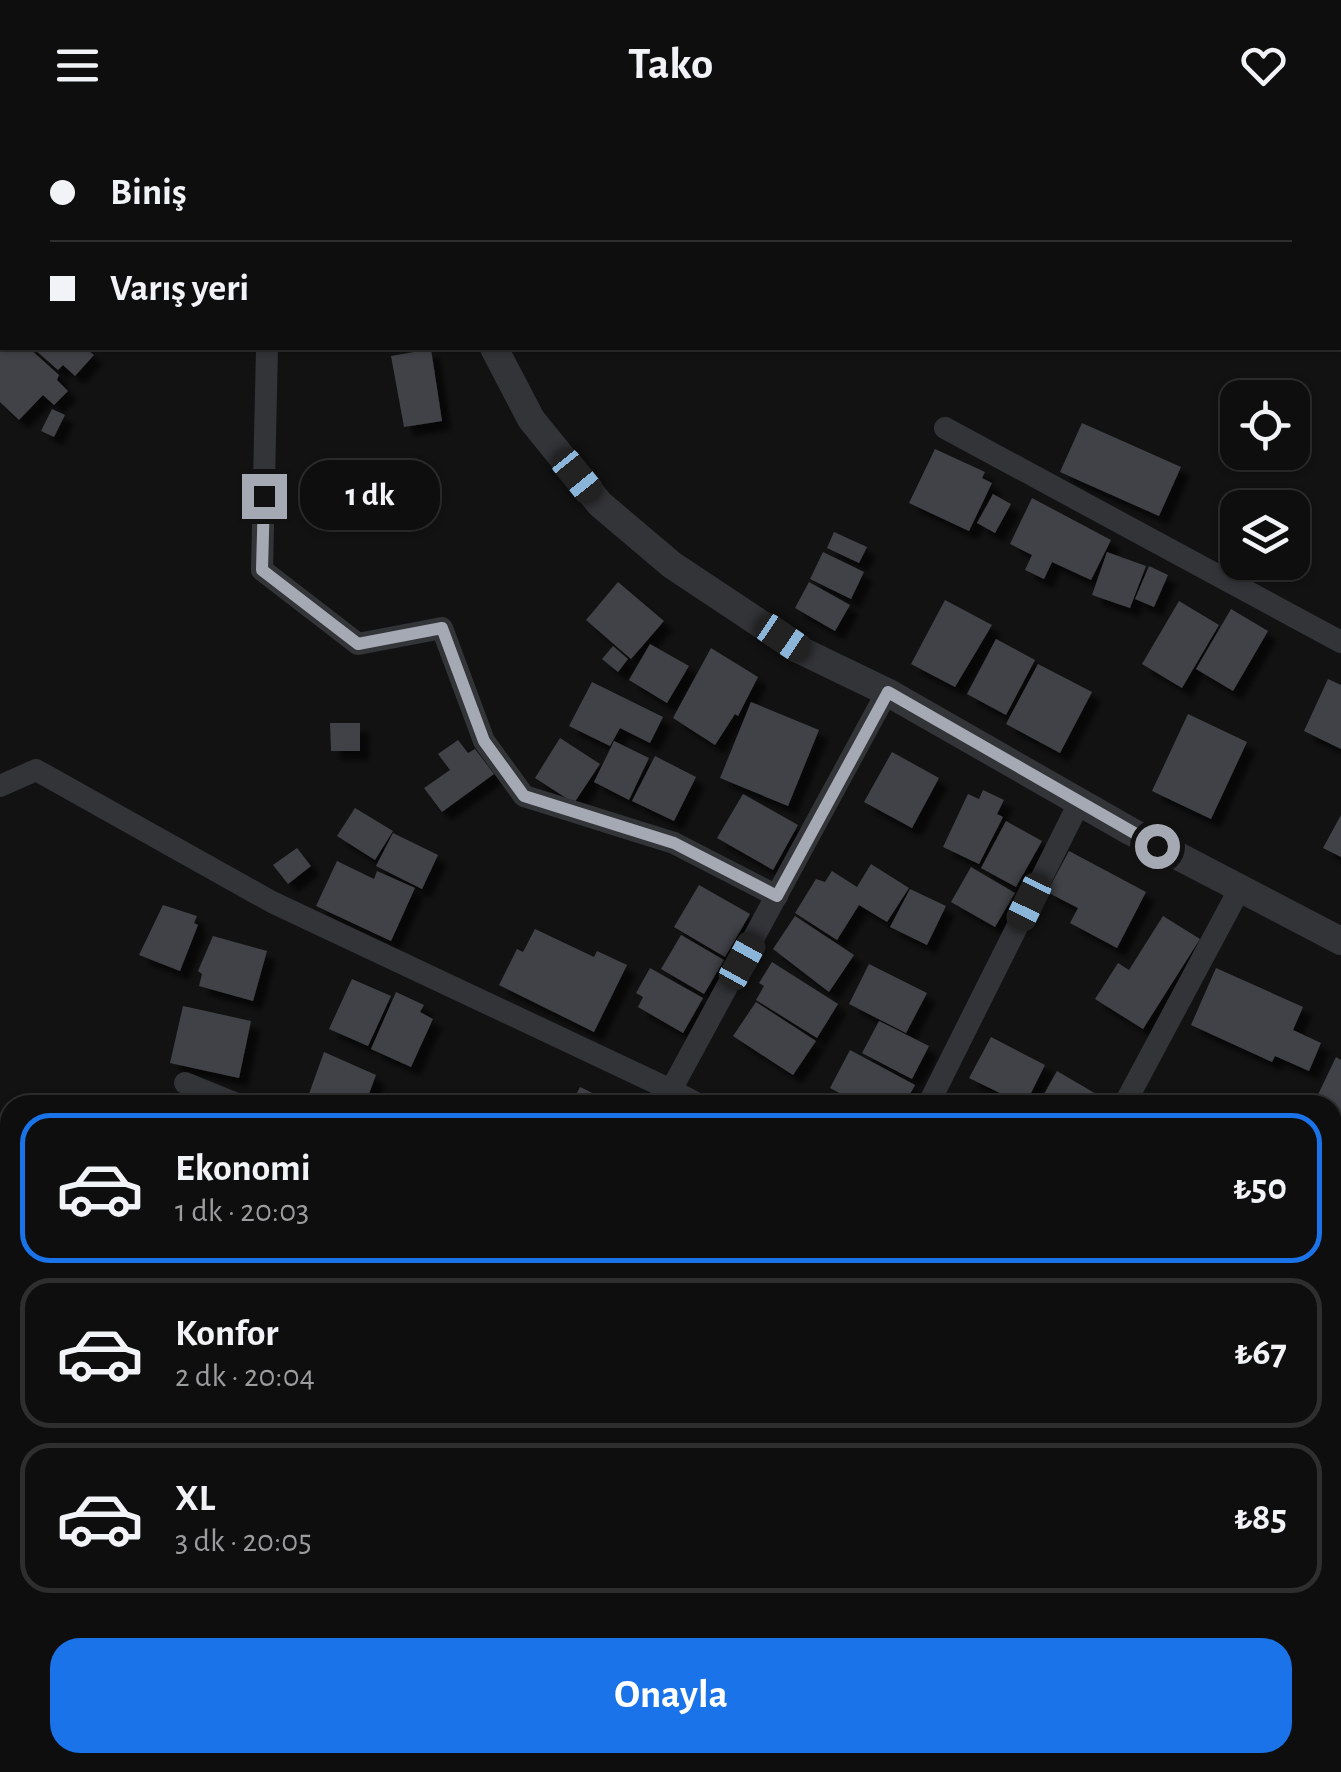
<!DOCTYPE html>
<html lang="tr">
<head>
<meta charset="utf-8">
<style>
  :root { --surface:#0e0e0e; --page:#1c1c1c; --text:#f1f3f6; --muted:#9b9c9e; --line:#2e2e2e; --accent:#1a73e8 }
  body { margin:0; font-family:"Alegreya Sans",sans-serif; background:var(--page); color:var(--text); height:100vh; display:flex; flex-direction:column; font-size:38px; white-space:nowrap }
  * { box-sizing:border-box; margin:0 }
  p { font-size:32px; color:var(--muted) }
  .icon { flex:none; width:55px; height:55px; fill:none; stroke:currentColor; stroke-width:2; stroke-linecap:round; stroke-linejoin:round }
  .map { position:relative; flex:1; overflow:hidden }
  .drawer { position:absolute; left:0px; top:965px; width:1342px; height:678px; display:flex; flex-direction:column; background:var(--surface); border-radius:30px 30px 0 0; box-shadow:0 2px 8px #0004,0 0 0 2px var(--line) }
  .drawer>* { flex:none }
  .banner { position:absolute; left:0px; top:0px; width:1342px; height:220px; box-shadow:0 2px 8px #0004,0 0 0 2px var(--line); display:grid; align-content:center; height:220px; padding:0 50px; background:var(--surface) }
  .controls { position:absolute; left:1220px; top:250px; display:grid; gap:20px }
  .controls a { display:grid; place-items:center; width:90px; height:90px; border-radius:20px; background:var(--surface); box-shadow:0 2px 8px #0004,0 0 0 2px var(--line); font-size:50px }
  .end { position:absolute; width:45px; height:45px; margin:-22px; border:12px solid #a4a9b3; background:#111; box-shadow:0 0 0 5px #111 }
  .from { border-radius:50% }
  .bubble { position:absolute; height:70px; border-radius:30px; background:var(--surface); box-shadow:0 2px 8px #0004,0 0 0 2px var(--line); font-size:32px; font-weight:700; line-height:70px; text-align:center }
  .car { position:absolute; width:30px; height:60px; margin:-30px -15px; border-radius:12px; box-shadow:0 0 8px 2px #0007; background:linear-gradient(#222 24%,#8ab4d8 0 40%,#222 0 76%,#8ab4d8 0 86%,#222 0) }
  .banner b { display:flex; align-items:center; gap:35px; height:95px; font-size:38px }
  .banner b+b { border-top:2px solid var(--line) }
  .banner i { width:25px; height:25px; background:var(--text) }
  ul { padding:18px 0 0; list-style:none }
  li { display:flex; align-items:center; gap:30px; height:150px; margin:0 20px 15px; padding:0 30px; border:5px solid var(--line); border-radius:30px }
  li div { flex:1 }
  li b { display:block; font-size:38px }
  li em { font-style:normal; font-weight:700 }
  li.on { border-color:var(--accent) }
  li>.icon { width:90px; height:90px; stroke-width:1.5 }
  .action { display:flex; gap:20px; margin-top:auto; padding:20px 50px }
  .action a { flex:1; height:115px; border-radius:30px; background:var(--accent); color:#fff; font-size:40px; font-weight:700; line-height:115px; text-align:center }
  header { display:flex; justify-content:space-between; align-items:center; height:130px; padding:0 50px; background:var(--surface); font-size:45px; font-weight:700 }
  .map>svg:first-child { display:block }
</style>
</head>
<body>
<header><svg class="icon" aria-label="menu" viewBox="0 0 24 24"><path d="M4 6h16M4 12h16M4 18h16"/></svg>Tako<svg class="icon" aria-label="heart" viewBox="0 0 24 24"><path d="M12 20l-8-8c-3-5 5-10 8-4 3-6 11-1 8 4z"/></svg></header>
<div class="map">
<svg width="1341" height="1642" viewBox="0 0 1341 1642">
  <defs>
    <filter id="shadow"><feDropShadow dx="9" dy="9" stdDeviation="2.5" flood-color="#0009"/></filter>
  </defs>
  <rect width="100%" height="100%" fill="#121213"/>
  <!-- building -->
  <g fill="#414246" filter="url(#shadow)">
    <path d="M29 218 59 245 57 250 68 261 54 275 43 265 19 290 0 272V219Z"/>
    <path d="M33 218H85L94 225 75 246 63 235 58 240Z"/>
    <path d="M431 219 442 291 404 297 391 226Z"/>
    <path d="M52 279 65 285 54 307 41 301Z"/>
    <path d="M1082 293 1181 337 1159 386 1060 342Z"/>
    <path d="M935 319 985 342 982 348 992 353 969 401 909 373Z"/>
    <path d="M993 364 1011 374 995 403 977 393Z"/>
    <path d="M1032 368 1111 410 1091 450 1052 432 1044 449 1025 440 1032 425 1010 414Z"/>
    <path d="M834 402 867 417 859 433 827 418Z"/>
    <path d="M823 422 864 442 851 469 810 449Z"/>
    <path d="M1107 422 1146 436 1130 478 1092 465Z"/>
    <path d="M1149 436 1168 445 1154 477 1135 469Z"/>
    <path d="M618 452 664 491 631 529 586 490Z"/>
    <path d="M809 452 850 475 835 501 795 478Z"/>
    <path d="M945 470 992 495 955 557 911 534Z"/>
    <path d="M1179 471 1219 495 1182 558 1142 534Z"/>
    <path d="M1231 479 1268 501 1233 561 1196 539Z"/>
    <path d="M996 509 1035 530 1006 585 967 564Z"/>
    <path d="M650 514 689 536 667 573 629 550Z"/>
    <path d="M613 516 628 529 618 542 602 529Z"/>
    <path d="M711 518 758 547 738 586 735 584 715 615 673 588Z"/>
    <path d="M1038 534 1092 562 1060 623 1006 594Z"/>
    <path d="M1328 549 1341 555V619L1304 601Z"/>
    <path d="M592 552 663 587 650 613 620 598 610 616 569 596Z"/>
    <path d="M751 572 819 600 788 676 720 648Z"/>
    <path d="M1188 584 1247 612 1211 689 1152 661Z"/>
    <path d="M330 593H360V621H331Z"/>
    <path d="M560 608 600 634 574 673 535 648Z"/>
    <path d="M458 610 468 623 475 619 494 644 442 682 424 658 450 640 438 624Z"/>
    <path d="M614 611 649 628 629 670 594 652Z"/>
    <path d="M892 622 939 648 912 698 864 672Z"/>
    <path d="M655 626 696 647 674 691 632 671Z"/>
    <path d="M983 660 1004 670 997 684 1003 687 979 734 943 717 968 664 979 669Z"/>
    <path d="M743 664 798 695 773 740 717 708Z"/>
    <path d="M355 678 393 701 375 730 337 706Z"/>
    <path d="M1341 685V727L1323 718Z"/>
    <path d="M1006 691 1042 711 1016 757 981 738Z"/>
    <path d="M393 703 438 725 422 759 376 736Z"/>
    <path d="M297 718 311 736 288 754 273 735Z"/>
    <path d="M1069 721 1146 762 1117 818 1070 793 1078 778 1047 762Z"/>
    <path d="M337 731 374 749 377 741 415 758 391 811 316 776Z"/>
    <path d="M871 734 909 758 887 792 859 775 837 810 795 783 816 749 825 752 832 741 857 757Z"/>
    <path d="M971 737 1015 763 995 797 951 772Z"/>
    <path d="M699 755 750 784 725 827 674 797Z"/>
    <path d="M910 759 946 776 927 815 890 797Z"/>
    <path d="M163 775 197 786 194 793 198 795 180 841 139 825Z"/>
    <path d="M795 786 854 825 829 862 773 819Z"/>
    <path d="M1163 786 1200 809 1143 899 1095 869 1118 833 1129 840Z"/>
    <path d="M535 799 594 827 597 821 627 835 594 902 499 855 517 819 523 822Z"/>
    <path d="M681 805 724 830 704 864 661 839Z"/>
    <path d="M213 806 267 821 253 871 199 856 202 844 198 841Z"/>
    <path d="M772 832 838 874 817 908 756 870 764 856 759 853Z"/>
    <path d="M869 834 927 863 906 903 849 874Z"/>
    <path d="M650 838 703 868 683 903 638 877 643 867 636 863Z"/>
    <path d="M1216 838 1303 877 1293 900 1321 913 1309 941 1275 926 1272 932 1191 895Z"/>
    <path d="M352 849 391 866 368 916 329 899Z"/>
    <path d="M396 862 424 875 420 882 433 889 411 937 371 919Z"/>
    <path d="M756 872 816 911 793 945 733 906Z"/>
    <path d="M183 876 251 891 239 948 170 933Z"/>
    <path d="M879 891 929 916 912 949 862 923Z"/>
    <path d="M991 907 1045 935 1025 975 969 948Z"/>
    <path d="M850 920 915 955 904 975H862L830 958Z"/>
    <path d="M324 922 376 945 367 969 351 963 347 975H305Z"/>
    <path d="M1336 927 1341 930V1014L1332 1011V975H1313Z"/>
    <path d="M1057 941 1103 968 1099 975H1038Z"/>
    <path d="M580 957 617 975H571Z"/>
    <path d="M1332 1019 1341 1022V1069L1332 1066Z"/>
    <path d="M1332 1110 1341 1113V1145L1333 1166Z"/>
    <path d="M10 1262V1320L0 1326V1268Z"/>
    <path d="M10 1517V1589L0 1575V1524Z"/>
    <path d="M1069 1632H1124L1120 1642H1065Z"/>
  </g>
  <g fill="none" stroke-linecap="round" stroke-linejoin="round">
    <!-- minor -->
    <g stroke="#333438" stroke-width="22">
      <path d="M28 2 29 0"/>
      <path d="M137 2 140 0"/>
      <path d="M305 2 307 0"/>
      <path d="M0 130 2 121"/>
      <path d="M267 218 262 440 358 514 442 498 484 611 524 666 674 713 777 766"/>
      <path d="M945 298 1341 512"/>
      <path d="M0 656 36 640 272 772 671 960"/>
      <path d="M185 953 239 975"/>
      <path d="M700 975 671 960 887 562"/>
      <path d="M928 975 1080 671"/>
      <path d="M1124 975 1239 760"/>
      <path d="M1332 1091 1341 1095"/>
      <path d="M1332 1285 1341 1289"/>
      <path d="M0 1328H10"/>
      <path d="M0 1496 10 1489"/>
    </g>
    <!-- tertiary -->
    <g stroke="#333438" stroke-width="28">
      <path d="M417 0V2"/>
      <path d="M494 218 531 289 600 374 672 435 800 520 887 562 1130 701 1341 811"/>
      <path d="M1332 1490 1341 1442"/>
      <path d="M1288 1642 1292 1632"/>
    </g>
  </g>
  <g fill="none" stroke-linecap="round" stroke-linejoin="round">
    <!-- route -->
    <path stroke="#a4a9b3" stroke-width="12" d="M264 366 262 440 358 514 442 498 484 611 524 666 674 713 777 766 888 562 1157 716"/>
  </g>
</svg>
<div class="controls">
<a><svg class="icon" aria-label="locate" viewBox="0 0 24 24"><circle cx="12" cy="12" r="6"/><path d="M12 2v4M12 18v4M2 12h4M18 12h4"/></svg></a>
<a><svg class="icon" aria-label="layers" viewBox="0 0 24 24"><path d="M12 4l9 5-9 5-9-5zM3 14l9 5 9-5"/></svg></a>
</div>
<i class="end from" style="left:1157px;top:716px"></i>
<i class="end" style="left:264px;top:366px"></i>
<div class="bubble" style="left:300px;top:330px;width:140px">1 dk</div>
<i class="car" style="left:577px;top:346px;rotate:141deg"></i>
<i class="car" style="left:783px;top:508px;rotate:124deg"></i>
<i class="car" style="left:1029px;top:772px;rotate:206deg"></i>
<i class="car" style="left:742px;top:831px;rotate:29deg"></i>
<div class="banner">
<b><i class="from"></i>Biniş</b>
<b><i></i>Varış yeri</b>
</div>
<section class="drawer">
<ul>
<li class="on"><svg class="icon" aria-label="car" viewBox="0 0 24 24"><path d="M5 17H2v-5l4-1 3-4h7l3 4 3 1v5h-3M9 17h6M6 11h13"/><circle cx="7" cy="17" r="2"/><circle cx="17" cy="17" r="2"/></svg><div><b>Ekonomi</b><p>1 dk · 20:03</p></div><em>₺50</em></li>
<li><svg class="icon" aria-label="car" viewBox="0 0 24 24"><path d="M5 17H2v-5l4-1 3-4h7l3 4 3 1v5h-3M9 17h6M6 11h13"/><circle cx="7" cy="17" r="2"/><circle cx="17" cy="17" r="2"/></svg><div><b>Konfor</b><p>2 dk · 20:04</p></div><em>₺67</em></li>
<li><svg class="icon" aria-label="car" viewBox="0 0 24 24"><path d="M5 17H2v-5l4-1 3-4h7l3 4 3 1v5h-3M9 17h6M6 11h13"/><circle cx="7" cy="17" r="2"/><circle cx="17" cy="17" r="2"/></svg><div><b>XL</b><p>3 dk · 20:05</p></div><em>₺85</em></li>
</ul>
<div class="action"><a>Onayla</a></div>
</section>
</div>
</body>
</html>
